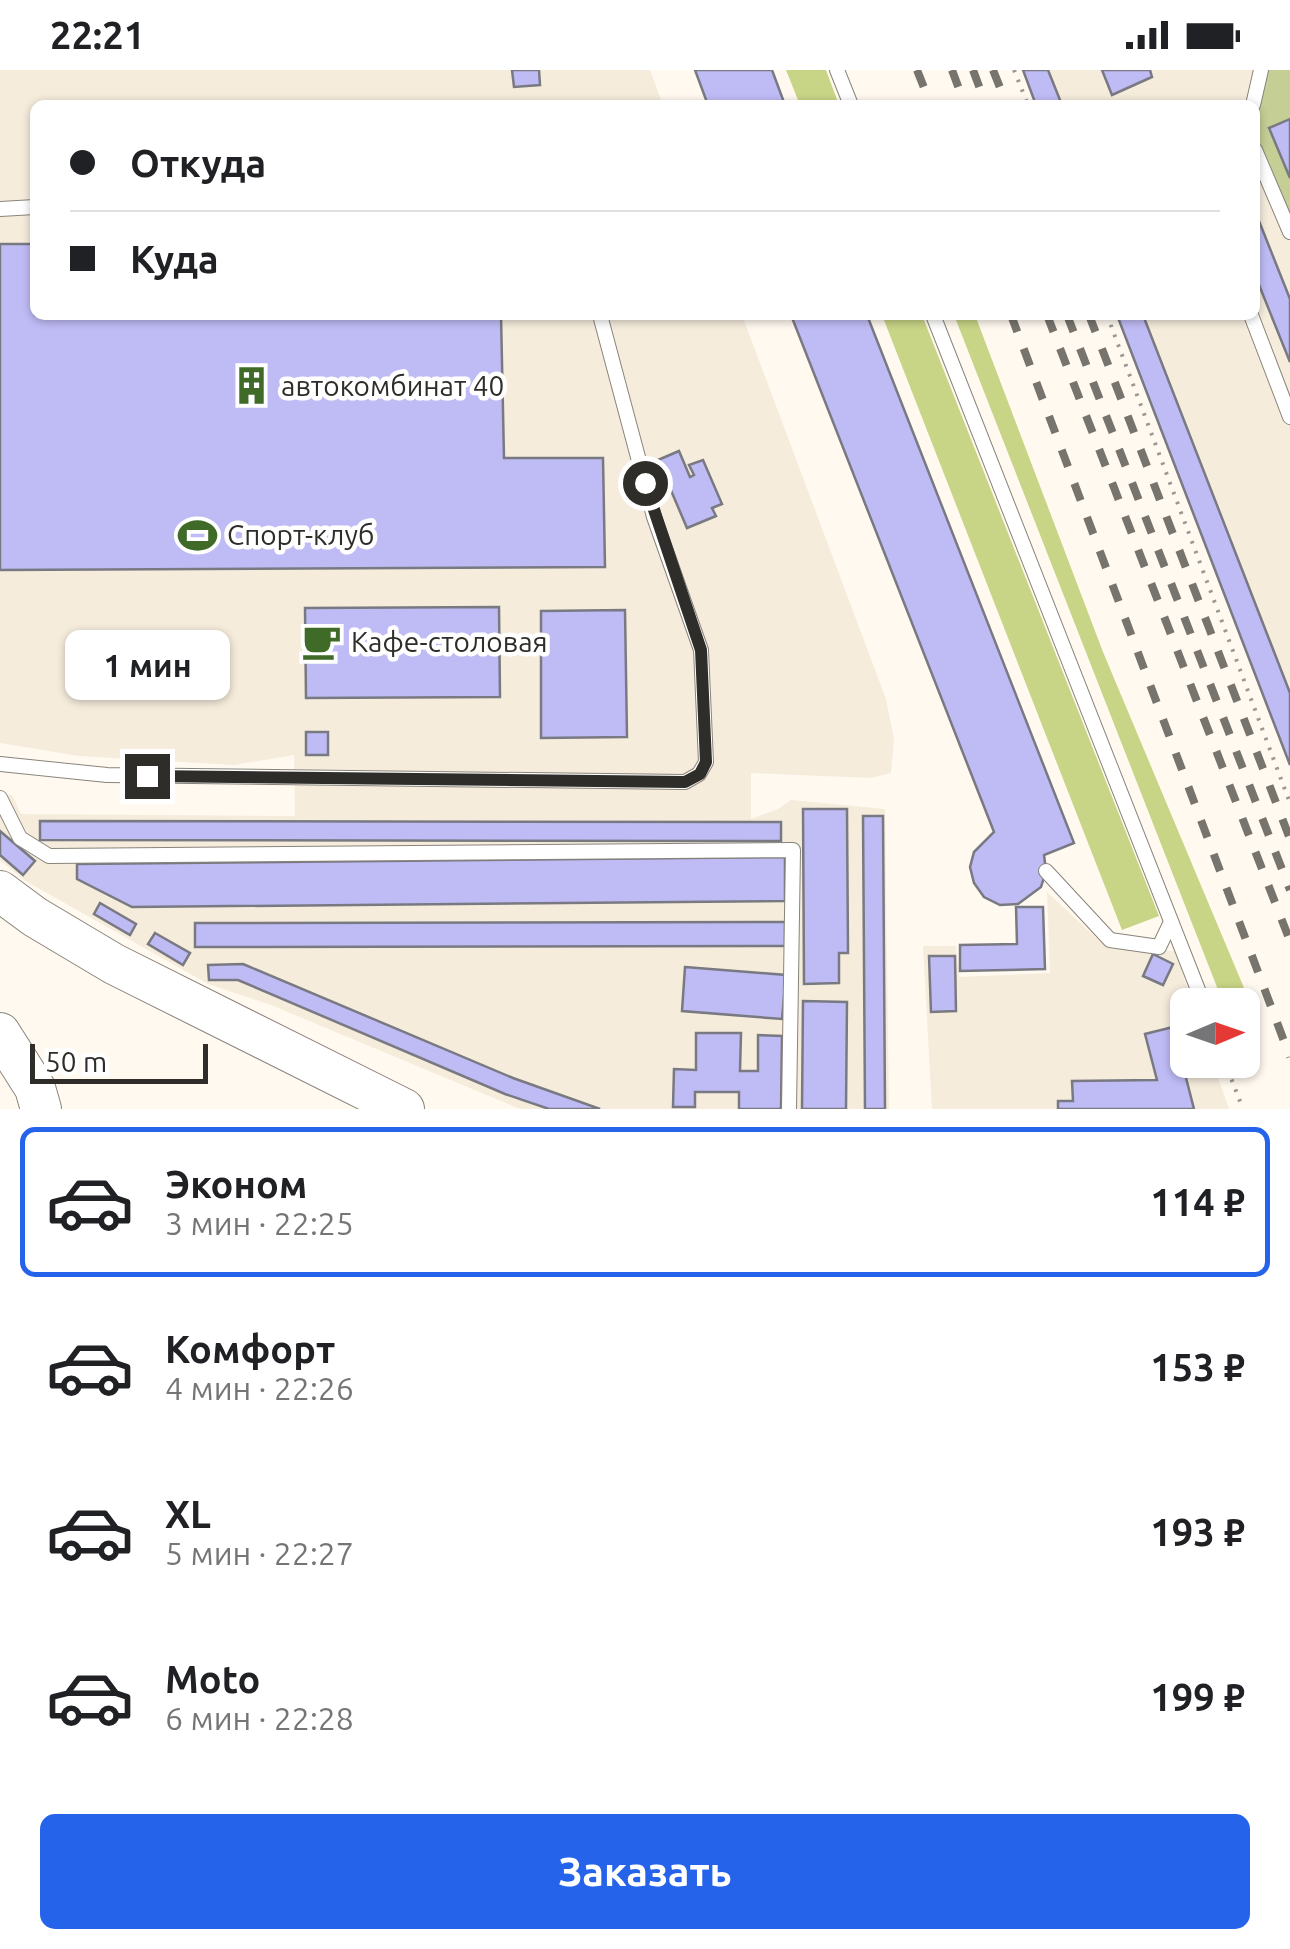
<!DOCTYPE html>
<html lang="ru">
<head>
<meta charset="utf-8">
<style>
  :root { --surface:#fff; --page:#f6f6f6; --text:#202124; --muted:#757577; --line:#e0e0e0; --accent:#2563eb }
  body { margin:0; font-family:Ubuntu,sans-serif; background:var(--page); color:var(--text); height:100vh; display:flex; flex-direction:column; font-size:38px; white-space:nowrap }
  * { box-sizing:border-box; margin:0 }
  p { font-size:32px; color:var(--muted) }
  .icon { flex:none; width:55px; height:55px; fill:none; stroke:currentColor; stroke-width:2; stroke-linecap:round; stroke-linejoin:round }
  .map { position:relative; height:1039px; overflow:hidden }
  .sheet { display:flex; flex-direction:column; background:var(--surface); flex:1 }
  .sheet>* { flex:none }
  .hud { position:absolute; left:30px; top:30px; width:1230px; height:220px; border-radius:15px; box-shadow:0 2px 8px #0004; display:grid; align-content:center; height:220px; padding:0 40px; background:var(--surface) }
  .needle { width:65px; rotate:88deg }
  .buttons { position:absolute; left:1170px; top:918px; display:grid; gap:20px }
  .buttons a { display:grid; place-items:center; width:90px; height:90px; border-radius:15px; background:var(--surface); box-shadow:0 2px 8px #0004; font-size:50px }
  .scale { position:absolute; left:30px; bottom:25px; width:178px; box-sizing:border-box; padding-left:10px; border:5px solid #2f2d29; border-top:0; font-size:28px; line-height:35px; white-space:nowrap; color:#2f2d29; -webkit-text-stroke:8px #fff; paint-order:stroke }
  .end { position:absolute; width:45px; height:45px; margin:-22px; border:12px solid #2f2d29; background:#fff; box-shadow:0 0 0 5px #fff }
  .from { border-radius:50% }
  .bubble { position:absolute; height:70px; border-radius:15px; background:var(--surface); box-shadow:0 2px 8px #0004; font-size:32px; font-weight:700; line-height:70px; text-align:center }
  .hud b { display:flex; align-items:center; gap:35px; height:95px; font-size:38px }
  .hud b+b { border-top:2px solid var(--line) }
  .hud i { width:25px; height:25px; background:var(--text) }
  ul { padding:18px 0 0; list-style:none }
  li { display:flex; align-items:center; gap:30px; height:150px; margin:0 20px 15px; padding:0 20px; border:5px solid transparent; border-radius:15px }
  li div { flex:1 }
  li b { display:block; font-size:38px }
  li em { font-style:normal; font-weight:700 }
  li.on { border-color:var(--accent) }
  li>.icon { width:90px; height:90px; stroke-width:1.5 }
  .primary-button { display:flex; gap:20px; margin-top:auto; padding:20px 40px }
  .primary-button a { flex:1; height:115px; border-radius:15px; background:var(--accent); color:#fff; font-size:40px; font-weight:700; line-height:115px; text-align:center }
  .status { display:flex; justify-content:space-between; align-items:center; height:70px; padding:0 50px; background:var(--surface); direction:ltr }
  .status svg { height:28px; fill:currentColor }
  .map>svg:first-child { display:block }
</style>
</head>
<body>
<div class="status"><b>22:21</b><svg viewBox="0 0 49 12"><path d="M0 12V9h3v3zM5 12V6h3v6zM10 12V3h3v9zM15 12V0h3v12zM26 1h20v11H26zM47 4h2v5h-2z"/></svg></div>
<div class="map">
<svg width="1290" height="1039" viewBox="0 0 1290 1039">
  <rect width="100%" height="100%" fill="#fff9f0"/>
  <!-- built -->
  <g fill="#f5ecdc">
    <path d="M0 0H650L663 35H35V245H742L886 629 894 669 891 703 871 708 751 703V749L778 739 791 730 885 739 889 1039H520L271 935 208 914 24 810 0 790V725H12L21 744 295 746 294 685 234 695 79 686 0 673Z"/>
    <path d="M1023 0H1290V695L1117 245H1255V35H1036Z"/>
    <path d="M1047 822 1107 878 1175 881 1193 935H1188V990H1212L1229 1039H932L923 876H956L959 907 1050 903Z"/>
  </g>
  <!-- green -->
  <path fill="#c5ce95" d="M1265 0H1290V149C1261 83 1248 74 1265 0Z"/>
  <!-- forest -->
  <g fill="#c8d486">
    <path d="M786 0H826L839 35H800Z"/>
    <path d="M882 245H922L1159 846 1122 860Z"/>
    <path d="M954 245H975L1103 582 1260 956 1243 961 1242 935H1224Z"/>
  </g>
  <!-- building -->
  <g fill="#bfbbf5" stroke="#797982" stroke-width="2.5">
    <path d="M512 0H539L540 15 514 17Z"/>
    <path d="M695 0H772L785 35H708Z"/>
    <path d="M1023 0H1048L1062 35H1036Z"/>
    <path d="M1102 0H1150L1152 7 1112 25Z"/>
    <path d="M1290 49V108L1269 58Z"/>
    <path d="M1255 141 1290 229V292L1255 205Z"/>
    <path d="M0 174H35V245H501L504 388H603L605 497 0 500Z"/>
    <path d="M791 245H867L1074 773 1044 785 1046 801 1041 817 1018 834 1000 835 984 827 974 813 970 797 974 782 994 762Z"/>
    <path d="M1117 245H1143L1290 623V695Z"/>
    <path d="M679 381 690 407 694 405 689 395 703 390 722 434 712 438 716 446 687 458 658 390Z"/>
    <path d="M499 537 500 627 306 628 305 538Z"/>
    <path d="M625 540 627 667 541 668V541Z"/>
    <rect x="306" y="662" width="22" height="23"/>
    <path d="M803 739H847L848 883H839V913L804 914Z"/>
    <path d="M863 746H883L885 1039H865Z"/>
    <path d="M40 751 781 752V771L40 770Z"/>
    <path d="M0 761 35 791 23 805 0 785Z"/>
    <path d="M785 787V831L132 837 77 809V794Z"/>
    <path d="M100 833 136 854 130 865 94 844Z"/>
    <path d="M1016 837H1043L1045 899 960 901V875L1017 874Z"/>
    <path d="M785 852V876L195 877V853Z"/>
    <path d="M155 863 190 883 183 895 148 874Z"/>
    <path d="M1153 884 1173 894 1163 915 1143 906Z"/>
    <path d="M929 886H955L956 941 931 942Z"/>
    <path d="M243 894 513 1008 600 1039H549L505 1024 238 910H209L208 895Z"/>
    <path d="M685 897 786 905 782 949 682 941Z"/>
    <path d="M803 931 847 932 846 1039H802Z"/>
    <path d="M1173 957 1194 1039H1058V1031H1073L1072 1011 1157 1010 1145 964Z"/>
    <path d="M696 963H741L740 1001H758V965L782 966 781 1039H739V1022H695V1037H673L674 999 696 1000Z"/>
  </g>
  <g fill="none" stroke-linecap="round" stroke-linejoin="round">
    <defs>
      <g id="lane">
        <path d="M837 0 851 35"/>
        <path d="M1253 35 1261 0"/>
        <path d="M1255 80 1290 162"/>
        <path d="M0 139 35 137"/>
        <path d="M933 245 1204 935"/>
        <path d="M1251 245 1290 347"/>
        <path d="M0 694 107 705 685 712 699 704 706 692 701 580 654 447 600 245"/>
        <path d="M0 728 20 768 49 786 793 780 789 1039"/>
        <path d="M1046 801 1110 870 1159 877 1171 852"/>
      </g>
      <g id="secondary">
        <path d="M0 821 35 847 114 894 404 1039"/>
        <path d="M0 963 35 1018 41 1039"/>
      </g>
    </defs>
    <!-- lane casing -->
    <use href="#lane" stroke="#89847b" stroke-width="16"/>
    <!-- secondary casing -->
    <use href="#secondary" stroke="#89847b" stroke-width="42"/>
    <!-- path -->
    <g stroke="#9b9791" stroke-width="4" stroke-dasharray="2.5 8" stroke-linecap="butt">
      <path d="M1014 0 1028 35"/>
      <path d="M1107 245 1290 733"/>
      <path d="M1224 990 1243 1039"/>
    </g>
    <!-- lane -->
    <use href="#lane" stroke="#fff" stroke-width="14"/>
    <!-- secondary -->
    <use href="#secondary" stroke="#fff" stroke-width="40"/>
    <!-- rail -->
    <g stroke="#77746e" stroke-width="8" stroke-dasharray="18 18" stroke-linecap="butt">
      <path d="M917 0 931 35"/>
      <path d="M952 0 965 35"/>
      <path d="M973 0 986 35"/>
      <path d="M993 0 1007 35"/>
      <path d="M1011 245 1290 987"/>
      <path d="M1047 245 1290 871"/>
      <path d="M1067 245 1290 820"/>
      <path d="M1089 245 1290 769"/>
    </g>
  </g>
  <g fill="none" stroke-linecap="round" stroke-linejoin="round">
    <!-- route -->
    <path stroke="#2f2d29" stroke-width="12" d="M147 706 685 712 700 704 706 692 701 580 645 413"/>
  </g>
  <!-- icons -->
  <defs>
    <symbol id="building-bare" viewBox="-9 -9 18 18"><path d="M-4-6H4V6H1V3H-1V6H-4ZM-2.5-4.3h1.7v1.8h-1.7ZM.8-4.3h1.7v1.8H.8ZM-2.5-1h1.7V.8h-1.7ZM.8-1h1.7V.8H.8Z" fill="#3f6a27" stroke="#fff" stroke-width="2.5" paint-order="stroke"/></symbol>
    <symbol id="stadium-bare" viewBox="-9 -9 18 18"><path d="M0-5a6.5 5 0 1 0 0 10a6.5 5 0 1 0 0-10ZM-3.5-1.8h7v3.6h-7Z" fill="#3f6a27" stroke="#fff" stroke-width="2.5" paint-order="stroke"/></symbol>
    <symbol id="cafe-bare" viewBox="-9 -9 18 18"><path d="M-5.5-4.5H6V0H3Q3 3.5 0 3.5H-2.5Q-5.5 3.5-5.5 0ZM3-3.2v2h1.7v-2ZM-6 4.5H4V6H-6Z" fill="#3f6a27" stroke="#fff" stroke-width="2.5" paint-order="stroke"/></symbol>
  </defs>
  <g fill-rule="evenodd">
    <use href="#building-bare" x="224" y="288" width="55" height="55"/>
    <use href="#stadium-bare" x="170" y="438" width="55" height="55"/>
    <use href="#cafe-bare" x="294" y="544" width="55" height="55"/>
  </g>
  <g text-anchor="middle" stroke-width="9" stroke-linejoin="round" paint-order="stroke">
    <!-- poi labels -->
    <g font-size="28" fill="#2f2d29" stroke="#fff" text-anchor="start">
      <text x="281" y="326">автокомбинат 40</text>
      <text x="227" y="475">Спорт-клуб</text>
      <text x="351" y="582">Кафе-столовая</text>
    </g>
  </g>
</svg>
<div class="buttons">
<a><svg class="needle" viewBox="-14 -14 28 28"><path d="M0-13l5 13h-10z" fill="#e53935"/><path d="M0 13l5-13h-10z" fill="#757577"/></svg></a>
</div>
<div class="scale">50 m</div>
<i class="end from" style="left:645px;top:413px"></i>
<i class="end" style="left:147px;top:706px"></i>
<div class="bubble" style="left:65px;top:560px;width:165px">1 мин</div>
<div class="hud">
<b><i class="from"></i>Откуда</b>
<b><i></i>Куда</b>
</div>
</div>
<section class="sheet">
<ul>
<li class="on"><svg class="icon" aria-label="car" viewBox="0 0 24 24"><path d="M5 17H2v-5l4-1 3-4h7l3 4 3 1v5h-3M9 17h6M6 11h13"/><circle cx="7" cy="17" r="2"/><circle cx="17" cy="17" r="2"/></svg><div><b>Эконом</b><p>3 мин · 22:25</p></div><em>114 ₽</em></li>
<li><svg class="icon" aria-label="car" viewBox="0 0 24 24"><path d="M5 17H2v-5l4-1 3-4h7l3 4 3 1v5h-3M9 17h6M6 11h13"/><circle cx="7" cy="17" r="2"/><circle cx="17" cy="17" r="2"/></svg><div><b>Комфорт</b><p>4 мин · 22:26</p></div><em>153 ₽</em></li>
<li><svg class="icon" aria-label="car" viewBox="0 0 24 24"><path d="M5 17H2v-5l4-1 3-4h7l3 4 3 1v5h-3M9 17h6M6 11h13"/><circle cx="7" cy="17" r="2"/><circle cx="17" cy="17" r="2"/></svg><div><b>XL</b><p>5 мин · 22:27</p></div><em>193 ₽</em></li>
<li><svg class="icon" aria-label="car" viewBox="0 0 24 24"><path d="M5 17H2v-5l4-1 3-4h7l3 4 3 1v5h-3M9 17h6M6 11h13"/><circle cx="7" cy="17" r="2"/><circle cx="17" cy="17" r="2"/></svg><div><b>Moto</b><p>6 мин · 22:28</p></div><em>199 ₽</em></li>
</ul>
<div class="primary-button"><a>Заказать</a></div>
</section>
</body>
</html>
